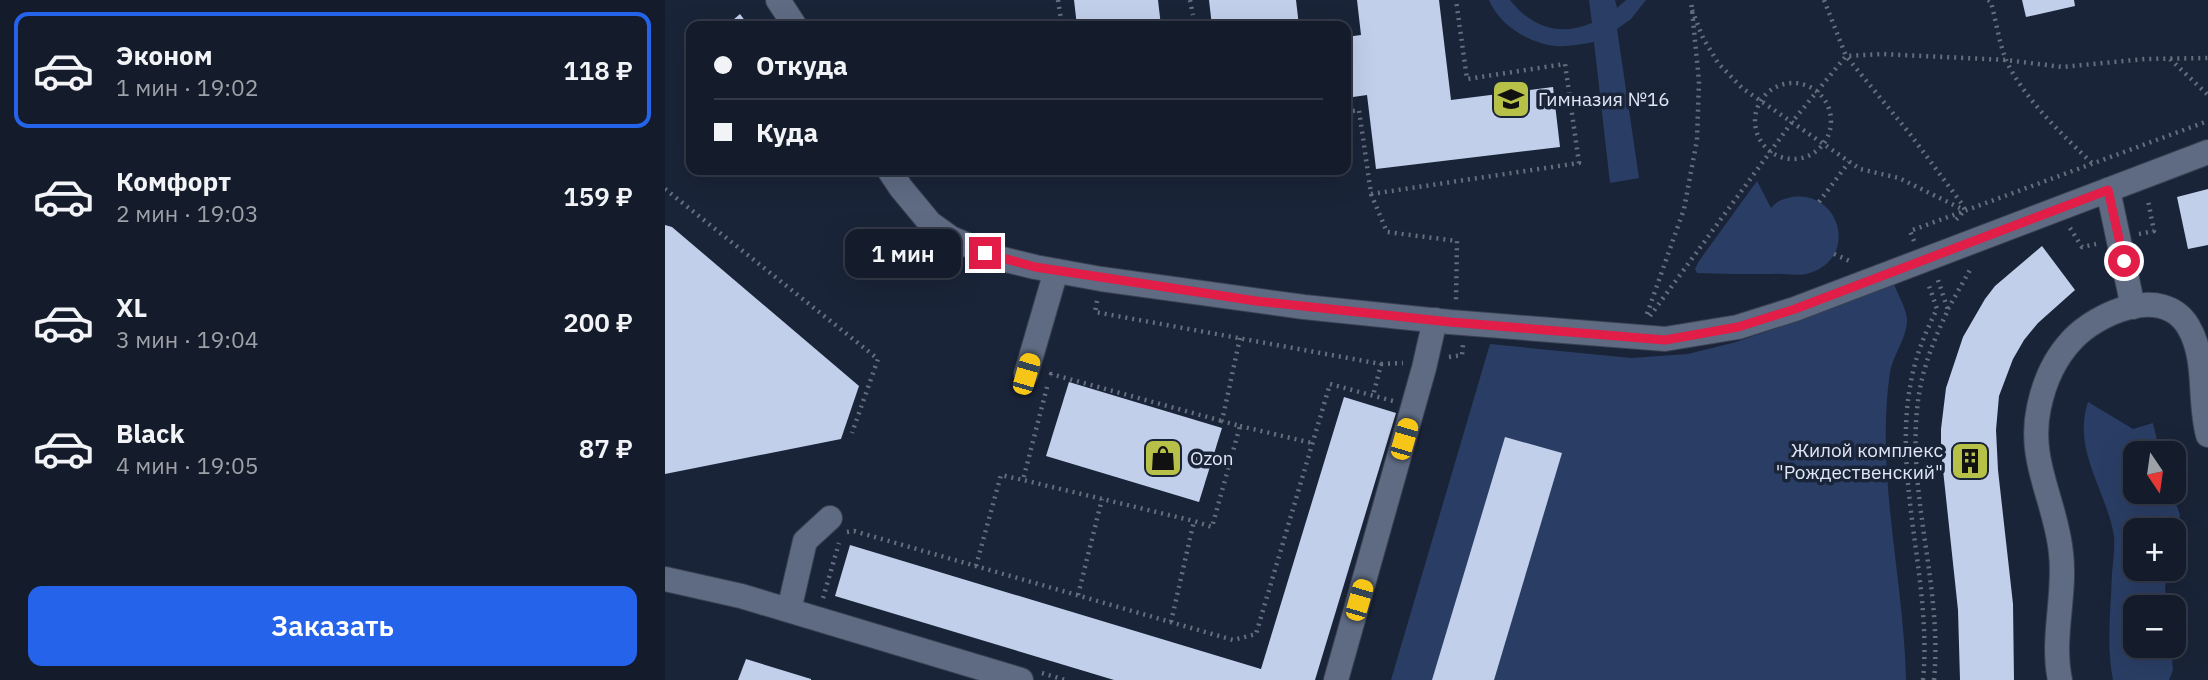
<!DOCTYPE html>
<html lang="ru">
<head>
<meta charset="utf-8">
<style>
  :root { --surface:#141b2a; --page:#212836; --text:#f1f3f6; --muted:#9da1a8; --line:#333947; --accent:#2563eb }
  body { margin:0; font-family:"IBM Plex Sans",sans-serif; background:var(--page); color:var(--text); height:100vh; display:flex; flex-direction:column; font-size:26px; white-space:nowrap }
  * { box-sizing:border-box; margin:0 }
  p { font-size:23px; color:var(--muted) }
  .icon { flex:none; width:38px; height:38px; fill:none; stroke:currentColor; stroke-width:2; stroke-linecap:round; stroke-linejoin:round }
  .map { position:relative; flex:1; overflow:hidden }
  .sheet { display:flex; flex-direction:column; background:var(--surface); width:665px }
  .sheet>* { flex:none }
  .top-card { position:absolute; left:21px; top:21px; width:665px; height:154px; border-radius:14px; box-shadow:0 7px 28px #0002,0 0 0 2px var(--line); display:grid; align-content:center; height:154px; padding:0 28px; background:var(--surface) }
  .needle { width:46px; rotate:167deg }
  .tools { position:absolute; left:1458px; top:441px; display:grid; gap:14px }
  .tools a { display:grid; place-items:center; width:63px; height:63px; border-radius:14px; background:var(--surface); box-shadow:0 7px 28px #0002,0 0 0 2px var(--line); font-size:35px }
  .end { position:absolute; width:32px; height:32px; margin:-16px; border:9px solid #e11d48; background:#fff; box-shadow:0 0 0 4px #fff }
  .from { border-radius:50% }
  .bubble { position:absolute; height:49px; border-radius:14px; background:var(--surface); box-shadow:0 7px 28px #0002,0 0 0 2px var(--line); font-size:23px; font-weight:600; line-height:49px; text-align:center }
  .car { position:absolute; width:21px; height:42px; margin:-21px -10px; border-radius:9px; box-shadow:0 0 5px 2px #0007; background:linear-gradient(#f5c518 24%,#345 0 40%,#f5c518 0 76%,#345 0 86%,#f5c518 0) }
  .top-card b { display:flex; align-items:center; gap:24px; height:66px; font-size:26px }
  .top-card b+b { border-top:2px solid var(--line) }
  .top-card i { width:18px; height:18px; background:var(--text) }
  ul { padding:12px 0 0; list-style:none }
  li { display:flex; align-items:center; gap:21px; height:116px; margin:0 14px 10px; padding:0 14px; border:4px solid transparent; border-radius:14px }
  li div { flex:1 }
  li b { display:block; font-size:26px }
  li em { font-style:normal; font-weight:600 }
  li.on { border-color:var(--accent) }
  li>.icon { width:63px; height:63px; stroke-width:1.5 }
  .action { display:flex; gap:14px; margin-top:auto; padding:14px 28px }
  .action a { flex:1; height:80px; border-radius:14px; background:var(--accent); color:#fff; font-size:28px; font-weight:600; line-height:80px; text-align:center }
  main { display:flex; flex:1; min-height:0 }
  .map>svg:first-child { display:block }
</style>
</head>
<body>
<main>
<section class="sheet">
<ul>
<li class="on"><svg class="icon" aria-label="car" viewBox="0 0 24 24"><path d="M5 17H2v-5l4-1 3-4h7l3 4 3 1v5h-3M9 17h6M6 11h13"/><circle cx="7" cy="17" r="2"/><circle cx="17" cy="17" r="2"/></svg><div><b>Эконом</b><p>1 мин · 19:02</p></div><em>118 ₽</em></li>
<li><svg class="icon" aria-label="car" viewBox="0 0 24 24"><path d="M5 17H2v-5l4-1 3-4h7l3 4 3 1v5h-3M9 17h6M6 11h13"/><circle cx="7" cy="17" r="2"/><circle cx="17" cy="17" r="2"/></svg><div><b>Комфорт</b><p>2 мин · 19:03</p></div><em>159 ₽</em></li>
<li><svg class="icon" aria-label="car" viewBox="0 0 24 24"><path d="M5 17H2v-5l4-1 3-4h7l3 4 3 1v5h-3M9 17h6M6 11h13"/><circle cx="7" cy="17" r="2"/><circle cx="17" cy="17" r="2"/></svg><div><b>XL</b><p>3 мин · 19:04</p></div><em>200 ₽</em></li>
<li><svg class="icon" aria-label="car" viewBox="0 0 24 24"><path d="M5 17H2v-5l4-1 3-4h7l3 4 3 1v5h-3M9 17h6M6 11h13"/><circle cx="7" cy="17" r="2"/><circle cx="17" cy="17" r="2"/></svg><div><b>Black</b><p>4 мин · 19:05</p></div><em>87 ₽</em></li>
</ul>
<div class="action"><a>Заказать</a></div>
</section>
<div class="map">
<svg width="1543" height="680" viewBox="0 0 1543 680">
  <rect width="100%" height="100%" fill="#1a2438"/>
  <!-- green -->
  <g fill="#2a3e65">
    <path d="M824 0H845C866 27 894 37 927 23L924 0H950L952 8 961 0H981L966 19 952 29 974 178 945 183 929 42C916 44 903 47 890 46 864 43 834 25 824 0Z"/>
    <path d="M1092 181 1106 208C1111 202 1115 200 1123 198 1173 186 1196 256 1145 273 1132 277 1120 273 1107 274 1082 274 1057 274 1032 273L1030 269 1034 261Z"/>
    <path d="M1228 282C1232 293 1243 311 1242 322 1241 339 1228 355 1225 372 1210 474 1239 578 1241 680H726L825 344 966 358 1023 354 1071 342 1127 323Z"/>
    <path d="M1423 402 1468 429 1488 423 1495 453H1470V492H1507L1515 515 1509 545 1508 530H1470V569H1504L1500 587 1502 607H1470V646H1506L1508 670 1504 680H1448C1441 645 1446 609 1447 573 1448 561 1450 547 1449 536 1441 489 1407 450 1423 402Z"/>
  </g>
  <!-- building -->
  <g fill="#c1cfea">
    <path d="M409 0H493L496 26H412Z"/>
    <path d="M544 0H631L634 26H547Z"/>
    <path d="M692 0H774L786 100 888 87 895 147 711 169 702 95 681 98V37L696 35Z"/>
    <path d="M1357 0H1409L1410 6 1361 17Z"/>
    <path d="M75 14 84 26H61Z"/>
    <path d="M1543 189V245L1523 249 1512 197Z"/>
    <path d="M0 225 7 227 194 386 176 439 0 474Z"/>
    <path d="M1377 246 1410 290 1373 323 1359 340 1348 359 1334 396 1331 430 1333 470 1348 604 1349 680H1295L1293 610 1276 451V429L1281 388 1298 337 1320 299 1330 286Z"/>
    <path d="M404 382 557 428 534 502 381 456Z"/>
    <path d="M679 397 731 413 650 680H449L170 596 185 545 596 669Z"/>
    <path d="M840 437 897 453 829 680H767Z"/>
    <path d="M81 659 146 679V680H73Z"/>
  </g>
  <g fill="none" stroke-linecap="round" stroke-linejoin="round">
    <defs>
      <g id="minor">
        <path d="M113 0 130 26"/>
        <path d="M224 170 236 188 265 223 286 238 333 258 370 267 436 279 639 307 785 322 1000 339 1073 327 1130 309 1543 152"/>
        <path d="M1443 190 1468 307"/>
        <path d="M361 374 391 271"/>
        <path d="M0 579 76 596 356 680"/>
        <path d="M124 610 140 541 165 518"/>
        <path d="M671 680 759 368 770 320"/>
        <path d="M1395 680C1386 638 1401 595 1396 553 1391 501 1362 461 1374 407 1379 383 1390 358 1407 340 1432 313 1497 284 1523 326 1543 360 1533 398 1543 435"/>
      </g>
    </defs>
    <!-- minor casing -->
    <use href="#minor" stroke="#394152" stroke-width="26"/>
    <!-- path -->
    <g stroke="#656e80" stroke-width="4.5" stroke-dasharray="2 5" stroke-linecap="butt">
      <path d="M393 0 397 26"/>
      <path d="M525 0 528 15"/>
      <path d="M1159 0 1181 56 1245 134 1297 204 1300 210 1288 223"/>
      <path d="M1323 0 1326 2C1331 21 1334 42 1341 60 1357 96 1398 136 1427 163"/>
      <path d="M1027 10 1038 38 1053 63 1077 88 1195 169 1234 178 1299 210"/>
      <path d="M1505 59 1543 95"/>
      <circle cx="1128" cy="121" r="38"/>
      <path d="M681 112 694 110 706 194 914 163 900 64 802 79 791 0"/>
      <path d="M408 170 409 174 438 170"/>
      <path d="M0 189 213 359 187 433"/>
      <path d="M706 194 722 232 792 241 791 300"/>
      <path d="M1154 202 1184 162"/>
      <path d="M1405 228 1417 247 1431 244"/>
      <path d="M1474 234 1489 231 1483 200"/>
      <path d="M1249 241 1245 231 1543 121"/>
      <path d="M1169 254 1187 262"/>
      <path d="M432 301 430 312 716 364 708 396"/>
      <path d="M1283 309 1306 268"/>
      <path d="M982 314 1019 209 1032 140 1034 81 1026 0"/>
      <path d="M985 316 1127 122 1181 56 1217 54 1341 60 1397 67 1480 59 1543 58"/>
      <path d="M784 357 797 355 798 345"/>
      <path d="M716 364 738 363"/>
      <path d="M386 375V374L557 421"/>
      <path d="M382 387 358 480 529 521"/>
      <path d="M575 426 647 443"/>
      <path d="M182 532 189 531 568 640 591 634 665 384 728 401"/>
      <path d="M311 566 336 475 358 480"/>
      <path d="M413 595 437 499"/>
      <path d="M158 598 174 543"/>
      <path d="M506 622 529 521 547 527 575 426 557 421 575 338"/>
      <path d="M377 673 400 680"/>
      <path d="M1258 680C1268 575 1222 468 1250 364 1255 345 1263 327 1272 309L1263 283"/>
      <path d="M1269 680C1278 587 1241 494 1253 401 1257 369 1269 339 1283 310L1273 280"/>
    </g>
    <!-- minor -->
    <use href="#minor" stroke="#5e6b83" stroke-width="24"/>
  </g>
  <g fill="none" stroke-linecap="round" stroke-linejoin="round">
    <!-- route -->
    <path stroke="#e11d48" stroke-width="9" d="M320 253 370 267 591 301 785 322 1000 340 1073 327 1130 309 1443 190 1459 261"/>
  </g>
  <!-- icons -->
  <defs>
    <symbol id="school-square" viewBox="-11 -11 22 22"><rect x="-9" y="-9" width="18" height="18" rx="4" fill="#b8c147" stroke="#1a2438"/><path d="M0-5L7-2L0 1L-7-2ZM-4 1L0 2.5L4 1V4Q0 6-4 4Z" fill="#111"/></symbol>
    <symbol id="shop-square" viewBox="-11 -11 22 22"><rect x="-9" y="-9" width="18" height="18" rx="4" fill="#b8c147" stroke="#1a2438"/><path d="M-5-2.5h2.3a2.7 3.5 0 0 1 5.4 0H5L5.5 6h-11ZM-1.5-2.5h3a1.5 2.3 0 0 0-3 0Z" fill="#111"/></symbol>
    <symbol id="building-square" viewBox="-11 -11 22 22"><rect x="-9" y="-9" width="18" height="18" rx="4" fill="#b8c147" stroke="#1a2438"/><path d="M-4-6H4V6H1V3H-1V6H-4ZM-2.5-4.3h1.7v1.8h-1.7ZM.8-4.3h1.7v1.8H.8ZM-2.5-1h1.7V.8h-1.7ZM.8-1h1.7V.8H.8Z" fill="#111"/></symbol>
  </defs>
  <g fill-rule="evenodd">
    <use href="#school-square" x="824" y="77" width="44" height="44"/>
    <use href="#shop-square" x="476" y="436" width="44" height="44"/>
    <use href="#building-square" x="1283" y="439" width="44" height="44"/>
  </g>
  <g text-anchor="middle" stroke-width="7" stroke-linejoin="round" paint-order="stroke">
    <!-- poi labels -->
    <g font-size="19" fill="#dfe7f5" stroke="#1a2438" text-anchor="start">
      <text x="873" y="106">Гимназия №16</text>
      <text x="1278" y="457" text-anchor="end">Жилой комплекс<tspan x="1278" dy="22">"Рождественский"</tspan></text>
      <text x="525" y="465">Ozon</text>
    </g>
  </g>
</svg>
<div class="tools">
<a><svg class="needle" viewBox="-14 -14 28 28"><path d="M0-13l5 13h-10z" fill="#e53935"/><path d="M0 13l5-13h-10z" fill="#9da1a8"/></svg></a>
<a>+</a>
<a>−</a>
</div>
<i class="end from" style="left:1459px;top:261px"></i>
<i class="end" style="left:320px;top:253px"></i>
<div class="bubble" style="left:180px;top:229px;width:116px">1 мин</div>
<i class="car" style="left:361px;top:374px;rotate:16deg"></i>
<i class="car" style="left:739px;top:439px;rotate:16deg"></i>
<i class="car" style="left:694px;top:600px;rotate:16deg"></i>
<div class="top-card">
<b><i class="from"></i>Откуда</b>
<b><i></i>Куда</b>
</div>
</div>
</main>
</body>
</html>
